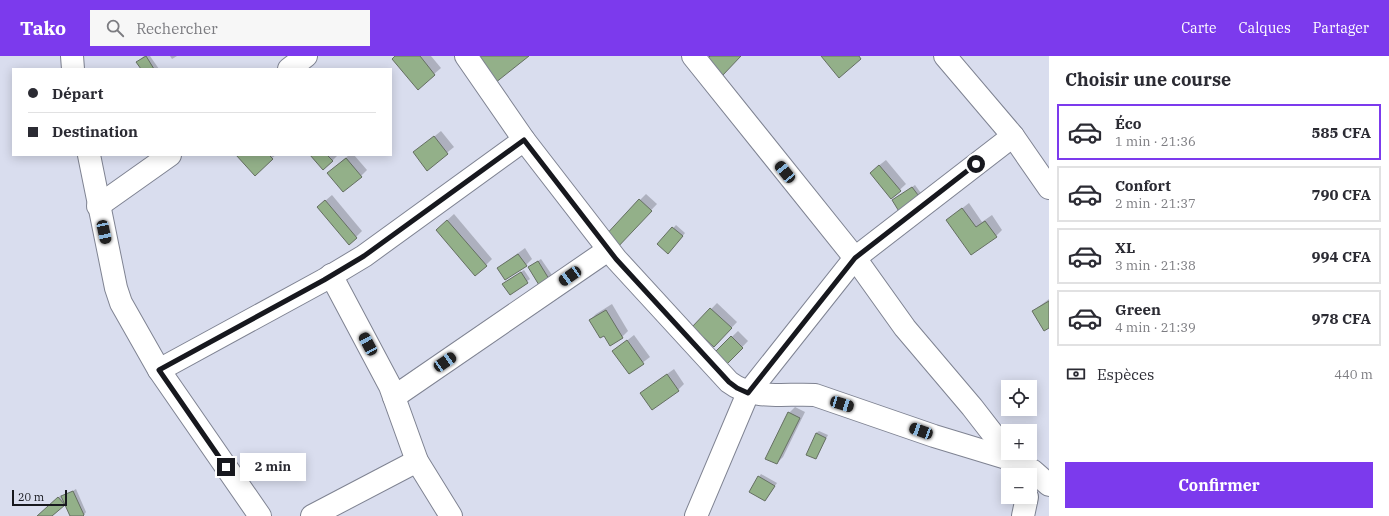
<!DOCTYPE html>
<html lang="fr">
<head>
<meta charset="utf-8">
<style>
  :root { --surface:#fff; --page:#f7f7f7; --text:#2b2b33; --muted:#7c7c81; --line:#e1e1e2; --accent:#7c3aed }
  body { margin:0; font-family:"IBM Plex Serif",serif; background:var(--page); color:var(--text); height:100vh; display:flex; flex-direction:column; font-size:15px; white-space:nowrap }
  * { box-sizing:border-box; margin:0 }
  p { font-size:13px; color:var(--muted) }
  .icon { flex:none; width:22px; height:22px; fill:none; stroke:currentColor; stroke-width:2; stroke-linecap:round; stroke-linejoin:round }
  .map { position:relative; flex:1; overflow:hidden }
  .side { display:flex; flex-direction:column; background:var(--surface); width:340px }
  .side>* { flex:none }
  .guide { position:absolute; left:12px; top:12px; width:380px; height:88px; border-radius:0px; box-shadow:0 2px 10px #0003; display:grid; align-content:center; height:88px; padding:0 16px; background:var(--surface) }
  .tools { position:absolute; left:1001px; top:324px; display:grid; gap:8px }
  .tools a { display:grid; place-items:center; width:36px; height:36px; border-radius:0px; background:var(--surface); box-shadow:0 2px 10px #0003; font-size:20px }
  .scale { position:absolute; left:12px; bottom:10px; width:55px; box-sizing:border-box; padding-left:4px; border:2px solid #17181e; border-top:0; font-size:11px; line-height:14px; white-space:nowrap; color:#17181e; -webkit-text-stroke:3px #d9ddee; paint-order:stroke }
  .end { position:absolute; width:18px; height:18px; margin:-9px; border:5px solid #17181e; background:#fff; box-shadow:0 0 0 2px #fff }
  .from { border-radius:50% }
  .bubble { position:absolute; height:28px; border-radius:0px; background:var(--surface); box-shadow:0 2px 10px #0003; font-size:13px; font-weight:800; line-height:28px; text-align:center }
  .car { position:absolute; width:12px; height:24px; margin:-12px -6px; border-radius:5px; box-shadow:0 0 3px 1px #0007; background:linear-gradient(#222 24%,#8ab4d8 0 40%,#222 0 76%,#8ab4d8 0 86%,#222 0) }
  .guide b { display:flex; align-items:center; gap:14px; height:38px; font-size:15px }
  .guide b+b { border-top:1px solid var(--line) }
  .guide i { width:10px; height:10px; background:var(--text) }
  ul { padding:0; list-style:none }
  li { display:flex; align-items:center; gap:12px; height:56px; margin:0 8px 6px; padding:0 8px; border:2px solid var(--line); border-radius:0px }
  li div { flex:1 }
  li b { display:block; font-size:15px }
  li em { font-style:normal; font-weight:800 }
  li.current { border-color:var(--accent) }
  li>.icon { width:36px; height:36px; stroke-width:1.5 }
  h2 { padding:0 16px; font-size:18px; line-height:48px }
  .pay { display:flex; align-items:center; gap:10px; height:44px; padding:0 16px; font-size:15px }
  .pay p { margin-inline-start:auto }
  .action { display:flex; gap:8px; margin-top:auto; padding:8px 16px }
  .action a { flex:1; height:46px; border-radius:0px; background:var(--accent); color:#fff; font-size:16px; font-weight:800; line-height:46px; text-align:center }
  header { display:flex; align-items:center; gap:24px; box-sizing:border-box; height:56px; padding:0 20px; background:var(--accent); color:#fff }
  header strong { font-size:19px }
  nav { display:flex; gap:22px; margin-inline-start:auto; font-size:14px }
  .search { width:280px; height:36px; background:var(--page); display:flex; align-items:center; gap:10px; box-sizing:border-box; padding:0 14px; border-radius:0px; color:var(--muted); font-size:15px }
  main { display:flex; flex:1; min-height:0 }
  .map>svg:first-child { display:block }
</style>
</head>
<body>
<header>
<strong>Tako</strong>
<div class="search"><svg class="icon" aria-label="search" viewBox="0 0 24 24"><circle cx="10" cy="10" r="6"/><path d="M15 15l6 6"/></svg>Rechercher</div>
<nav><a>Carte</a><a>Calques</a><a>Partager</a></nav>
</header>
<main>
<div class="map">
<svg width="1049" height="460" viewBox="0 0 1049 460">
  <rect width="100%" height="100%" fill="#d9ddee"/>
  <!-- shadow -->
  <g fill="#0003">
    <path d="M144 0H150L159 13H142L137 6Z"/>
    <path d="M170 0H177L172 3Z"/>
    <path d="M396 0H431L441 12 418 32Z"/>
    <path d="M441 75 454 91 427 113 414 97Z"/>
    <path d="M237 99H276L272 102Z"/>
    <path d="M312 99H338L332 105Z"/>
    <path d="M349 99H354L367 114 361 120 328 117Z"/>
    <path d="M886 104 906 128 892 141 877 111Z"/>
    <path d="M915 129 923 140 896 142Z"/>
    <path d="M646 138 657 148 621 186 640 144Z"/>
    <path d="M332 139 362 175 356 181 325 145Z"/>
    <path d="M969 147 982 166 992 159 1002 174 996 180 947 164Z"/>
    <path d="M454 158 492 203 486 209 443 168Z"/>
    <path d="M676 169 685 177 671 194 659 188Z"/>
    <path d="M525 192 532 203 526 209 498 212Z"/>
    <path d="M541 203 552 219 549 222 529 211Z"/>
    <path d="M524 214 530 223 510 238 506 226Z"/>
    <path d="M1049 243V271L1033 255Z"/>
    <path d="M717 247 737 266 720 284 694 271Z"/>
    <path d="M612 248 628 275 622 281 604 278 590 264 596 258Z"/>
    <path d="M738 275 748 285 726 308 715 297Z"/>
    <path d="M634 279 650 301 629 317 614 295Z"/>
    <path d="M674 313 684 328 678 334 641 337Z"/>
    <path d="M795 351 805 356 783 401 777 407 789 357Z"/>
    <path d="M819 375 828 379 816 402V377Z"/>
    <path d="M761 418 777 427 765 444 759 421Z"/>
    <path d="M76 433 86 456 84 459 71 460 65 447 50 460H38L61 439 63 441Z"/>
  </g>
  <!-- building -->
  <g fill="#93b089" stroke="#656f62">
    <path d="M146 0 154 13H141L136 6Z"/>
    <path d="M395 0H420L435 19 418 34 392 3Z"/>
    <path d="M474 0H529L495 27Z"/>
    <path d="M710 0H741L722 20 706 4Z"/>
    <path d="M821 0H859L861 3 839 22Z"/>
    <path d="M434 80 448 98 427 115 413 96Z"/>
    <path d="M236 99H269L273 103 255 120Z"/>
    <path d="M310 99H327L333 105 323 114Z"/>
    <path d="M346 102 362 121 343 136 327 117Z"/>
    <path d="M879 109 901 135 891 143 870 117Z"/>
    <path d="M912 131 921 143 900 157 892 144Z"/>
    <path d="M639 143 652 155 615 194 603 182Z"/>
    <path d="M325 144 357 182 349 189 317 151Z"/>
    <path d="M962 152 976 171 985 165 997 181 971 199 946 164Z"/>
    <path d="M447 164 487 210 475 220 436 174Z"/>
    <path d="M672 171 683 180 668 198 657 188Z"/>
    <path d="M518 198 527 210 505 224 497 212Z"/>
    <path d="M538 205 549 223 539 229 528 211Z"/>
    <path d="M521 216 528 227 510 239 502 228Z"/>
    <path d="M1049 245V272L1044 275 1032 255Z"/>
    <path d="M710 252 732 272 714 291 692 271Z"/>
    <path d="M606 254 623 282 610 290 604 280 600 282 589 264Z"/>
    <path d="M731 280 743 292 726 309 714 297Z"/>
    <path d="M627 284 644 308 629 318 612 295Z"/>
    <path d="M667 318 679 335 652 354 640 337Z"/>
    <path d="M788 356 800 362 777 408 765 403Z"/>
    <path d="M816 377 826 382 816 403 806 399Z"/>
    <path d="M758 420 775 430 765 445 749 436Z"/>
    <path d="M73 435 84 459 83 460H70L61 440Z"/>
    <path d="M58 441 65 449 52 460H37Z"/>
  </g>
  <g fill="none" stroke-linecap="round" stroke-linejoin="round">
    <defs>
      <g id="street">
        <path d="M72 0 73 13"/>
        <path d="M466 0 524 84"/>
        <path d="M693 0 855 202 905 272 972 351 1013 404 1033 415 1049 429"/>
        <path d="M945 0 1013 80 1049 132"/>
        <path d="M289 13 306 0"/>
        <path d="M89 99 116 232 121 247 159 314 260 460"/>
        <path d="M98 150 170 99"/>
        <path d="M331 219 390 330 417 405 451 460"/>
        <path d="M159 314 324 224 364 200 524 84 616 203 729 326C754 345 786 337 815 339L934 380 1013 404"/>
        <path d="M394 341 608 194"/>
        <path d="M312 460 417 405"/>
        <path d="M696 460 748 337 855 202 1013 80"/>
        <path d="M1023 460 1027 441"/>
      </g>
    </defs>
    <!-- street casing -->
    <use href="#street" stroke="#7f8392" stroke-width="24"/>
    <!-- street -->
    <use href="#street" stroke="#fff" stroke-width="22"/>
  </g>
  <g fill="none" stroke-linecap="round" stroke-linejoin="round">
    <!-- route -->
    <path stroke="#17181e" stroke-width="5" d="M226 411 159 314 324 224 364 200 524 84 616 203 729 326 737 332 748 337 855 202 976 108"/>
  </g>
</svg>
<div class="tools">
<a><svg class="icon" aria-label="locate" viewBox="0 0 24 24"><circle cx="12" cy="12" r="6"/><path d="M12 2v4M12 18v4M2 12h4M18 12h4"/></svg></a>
<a>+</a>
<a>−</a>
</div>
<div class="scale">20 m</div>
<i class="end from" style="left:976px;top:108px"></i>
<i class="end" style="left:226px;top:411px"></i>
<div class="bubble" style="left:240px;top:397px;width:66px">2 min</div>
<i class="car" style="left:785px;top:116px;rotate:321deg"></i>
<i class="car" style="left:104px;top:176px;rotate:168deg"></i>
<i class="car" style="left:570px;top:220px;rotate:235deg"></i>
<i class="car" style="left:368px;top:288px;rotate:332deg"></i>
<i class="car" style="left:445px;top:306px;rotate:56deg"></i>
<i class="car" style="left:842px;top:348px;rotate:107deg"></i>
<i class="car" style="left:921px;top:375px;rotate:290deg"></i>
<div class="guide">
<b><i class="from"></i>Départ</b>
<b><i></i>Destination</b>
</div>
</div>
<section class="side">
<h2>Choisir une course</h2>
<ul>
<li class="current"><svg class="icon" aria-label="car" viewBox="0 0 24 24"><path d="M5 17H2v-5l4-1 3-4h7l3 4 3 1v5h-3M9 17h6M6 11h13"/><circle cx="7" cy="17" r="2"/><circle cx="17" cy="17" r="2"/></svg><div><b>Éco</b><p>1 min · 21:36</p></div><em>585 CFA</em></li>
<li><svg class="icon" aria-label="car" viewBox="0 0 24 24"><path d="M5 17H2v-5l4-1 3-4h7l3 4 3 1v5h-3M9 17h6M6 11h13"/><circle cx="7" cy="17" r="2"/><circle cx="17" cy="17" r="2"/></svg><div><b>Confort</b><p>2 min · 21:37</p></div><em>790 CFA</em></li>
<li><svg class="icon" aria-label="car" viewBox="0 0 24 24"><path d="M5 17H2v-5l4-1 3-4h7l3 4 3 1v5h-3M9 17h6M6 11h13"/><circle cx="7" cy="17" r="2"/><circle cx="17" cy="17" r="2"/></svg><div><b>XL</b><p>3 min · 21:38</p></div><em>994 CFA</em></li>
<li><svg class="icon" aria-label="car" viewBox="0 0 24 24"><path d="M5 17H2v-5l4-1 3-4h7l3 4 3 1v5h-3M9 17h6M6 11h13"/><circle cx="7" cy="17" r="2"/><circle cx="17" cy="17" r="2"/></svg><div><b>Green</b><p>4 min · 21:39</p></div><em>978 CFA</em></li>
</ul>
<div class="pay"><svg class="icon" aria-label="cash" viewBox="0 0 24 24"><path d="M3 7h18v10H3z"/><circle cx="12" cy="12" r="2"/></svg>Espèces<p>440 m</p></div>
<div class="action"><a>Confirmer</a></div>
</section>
</main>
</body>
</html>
